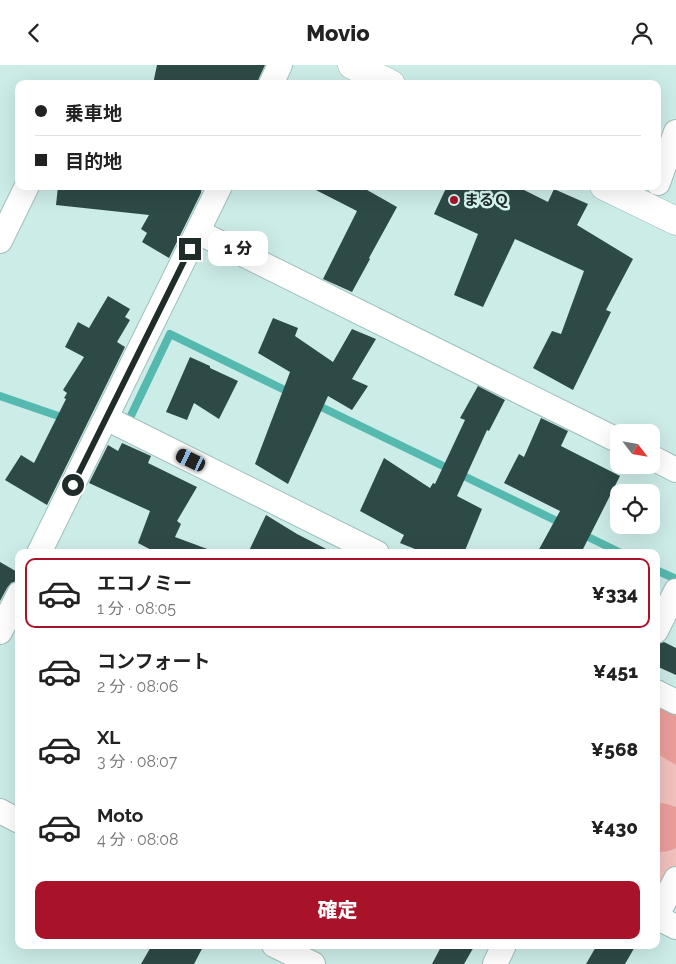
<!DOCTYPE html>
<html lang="ja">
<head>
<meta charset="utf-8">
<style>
  :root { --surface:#fff; --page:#f6f6f6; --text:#222; --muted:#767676; --line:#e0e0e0; --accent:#a9132a }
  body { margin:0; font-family:Raleway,"Noto Sans JP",sans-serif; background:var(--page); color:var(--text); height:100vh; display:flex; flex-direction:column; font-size:19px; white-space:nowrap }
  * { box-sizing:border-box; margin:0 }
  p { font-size:16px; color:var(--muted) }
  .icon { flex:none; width:28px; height:28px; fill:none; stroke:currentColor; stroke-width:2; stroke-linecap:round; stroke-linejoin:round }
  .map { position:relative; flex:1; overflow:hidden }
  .sheet { position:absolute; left:15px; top:484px; width:645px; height:400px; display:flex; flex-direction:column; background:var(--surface); border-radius:10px; box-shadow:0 5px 20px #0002 }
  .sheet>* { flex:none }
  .banner { position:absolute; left:15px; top:15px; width:646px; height:110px; border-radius:10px; box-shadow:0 5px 20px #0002; display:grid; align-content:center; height:110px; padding:0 20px; background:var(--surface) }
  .needle { width:32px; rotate:121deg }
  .tools { position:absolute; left:610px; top:359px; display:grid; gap:10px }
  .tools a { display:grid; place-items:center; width:50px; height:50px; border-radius:10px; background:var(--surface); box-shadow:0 5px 20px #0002; font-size:25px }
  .end { position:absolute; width:22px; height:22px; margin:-11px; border:6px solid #202c2a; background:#fff; box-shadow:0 0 0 2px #fff }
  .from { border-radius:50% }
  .bubble { position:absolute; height:35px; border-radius:10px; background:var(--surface); box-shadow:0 5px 20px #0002; font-size:16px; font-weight:800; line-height:35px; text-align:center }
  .car { position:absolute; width:15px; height:30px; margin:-15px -8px; border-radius:6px; box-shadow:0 0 4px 1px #0007; background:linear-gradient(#222 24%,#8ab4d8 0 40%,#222 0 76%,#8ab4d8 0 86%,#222 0) }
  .banner b { display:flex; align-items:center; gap:18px; height:48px; font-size:19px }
  .banner b+b { border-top:1px solid var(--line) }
  .banner i { width:12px; height:12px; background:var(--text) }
  ul { padding:9px 0 0; list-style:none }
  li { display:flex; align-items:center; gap:15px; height:70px; margin:0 10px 8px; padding:0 10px; border:2px solid transparent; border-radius:10px }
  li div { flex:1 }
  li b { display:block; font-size:19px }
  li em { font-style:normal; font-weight:800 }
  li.current { border-color:var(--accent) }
  li>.icon { width:45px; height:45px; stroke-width:1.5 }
  .cta { display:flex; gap:10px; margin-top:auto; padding:10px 20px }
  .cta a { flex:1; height:58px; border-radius:10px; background:var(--accent); color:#fff; font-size:20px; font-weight:800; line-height:58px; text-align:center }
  header { display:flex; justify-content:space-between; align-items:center; height:65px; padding:0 20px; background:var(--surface); font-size:22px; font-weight:800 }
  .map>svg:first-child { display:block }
</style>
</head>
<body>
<header><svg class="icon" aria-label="back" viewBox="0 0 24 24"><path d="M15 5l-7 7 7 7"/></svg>Movio<svg class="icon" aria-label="person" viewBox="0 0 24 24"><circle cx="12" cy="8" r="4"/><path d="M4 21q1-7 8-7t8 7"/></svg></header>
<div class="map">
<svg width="676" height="899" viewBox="0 0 676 899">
  <rect width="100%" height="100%" fill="#ccece8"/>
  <!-- green -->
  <path fill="#f2c1be" d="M656 635 676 645V806L656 844Z"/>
  <!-- forest -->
  <g fill="#eb9d9a">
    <path d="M656 631 676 642V700L656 688Z"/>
    <path d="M662 738 670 740 676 742V783C670 786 663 788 656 786V740Z"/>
  </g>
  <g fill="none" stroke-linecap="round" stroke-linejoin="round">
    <!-- stream -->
    <g stroke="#55b9af" stroke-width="8">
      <path d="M0 331 67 354"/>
      <path d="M315 339 563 459"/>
      <path d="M126 361 170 269 293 329"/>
      <path d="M580 468 621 488"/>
      <path d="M656 505 676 514"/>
    </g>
  </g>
  <!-- building -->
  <g fill="#2e4a47">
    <path d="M157 0H265L259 13 257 19H153Z"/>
    <path d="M58 121H202L201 128 169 193 142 177 147 168 141 164 149 150 56 140Z"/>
    <path d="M308 121H360L397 142 369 193 370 194 352 227 323 214 357 146Z"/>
    <path d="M447 121H516L548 137 554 124 588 139 577 160 633 194 606 245 611 247 573 325 533 303 552 266 561 269 584 206 515 174 483 242 454 230 478 169 434 149Z"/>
    <path d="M108 231 130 244 125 252 130 255 117 277 125 282 47 440 5 415 21 390 34 398 66 334 64 333 67 328 63 325 84 292 65 282 78 257 89 263Z"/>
    <path d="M273 253 298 263 295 271 333 297 352 264 376 274 352 314 368 321 352 345 328 331 288 419 255 399 290 307 258 288Z"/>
    <path d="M190 292 210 301V303L238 316 219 354 194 338 187 355 166 347Z"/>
    <path d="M478 321 505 335 489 366 487 365 457 431 482 444 464 488H425L400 478 404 470 360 446 384 393 430 423 433 418 435 419 465 355 460 353Z"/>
    <path d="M541 353 568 366 561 381 620 411 581 488H537L560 446 504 418 519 389 524 392Z"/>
    <path d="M122 378 151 391 148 398 197 422 177 456 181 459 175 472 210 485V488H157L138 478 150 446 89 418 108 380 118 386Z"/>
    <path d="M266 450 297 469 334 488H248Z"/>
    <path d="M0 497 19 508V515L11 518 7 523 0 536Z"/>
    <path d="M664 577 676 583V610L656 601V580Z"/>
    <path d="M152 880H204L194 899H141Z"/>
    <path d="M442 880H475L464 899H432Z"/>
    <path d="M597 880H636L625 899H586Z"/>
  </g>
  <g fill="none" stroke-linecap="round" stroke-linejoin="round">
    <defs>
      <g id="street">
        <path d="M271 19 280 0"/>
        <path d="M658 118 676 67"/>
        <path d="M198 167 619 376"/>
        <path d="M0 176 27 121"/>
        <path d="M106 353 377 488"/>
        <path d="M651 392 676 405"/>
        <path d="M39 488 220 121"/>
        <path d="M656 566 676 526"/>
        <path d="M0 567 19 529"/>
        <path d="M656 627 676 637"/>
        <path d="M0 746 19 756"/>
        <path d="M656 852 676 814"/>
        <path d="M656 852 676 862"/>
        <path d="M274 880 313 899"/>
        <path d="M495 899 504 880"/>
      </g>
      <g id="secondary">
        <path d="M352 0 391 19"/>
        <path d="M604 121 676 156"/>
      </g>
    </defs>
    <!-- street casing -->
    <use href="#street" stroke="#a0bfbb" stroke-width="26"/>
    <!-- secondary casing -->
    <use href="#secondary" stroke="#a0bfbb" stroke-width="29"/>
    <!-- street -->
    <use href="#street" stroke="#fff" stroke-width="24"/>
    <!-- secondary -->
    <use href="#secondary" stroke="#fff" stroke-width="28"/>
  </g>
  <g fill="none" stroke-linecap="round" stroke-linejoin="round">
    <!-- route -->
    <path stroke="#202c2a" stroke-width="6" d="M73 420 190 184"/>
  </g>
  <!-- markers -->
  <circle fill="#a9132a" stroke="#d9faf5" stroke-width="2" cx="454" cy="135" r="5"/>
  <g text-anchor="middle" stroke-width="5" stroke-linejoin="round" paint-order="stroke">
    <!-- poi labels -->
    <g font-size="15" font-weight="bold" fill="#202c2a" stroke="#d9faf5" text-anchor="start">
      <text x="464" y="140">まるＱ</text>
    </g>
  </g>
</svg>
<div class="tools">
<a><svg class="needle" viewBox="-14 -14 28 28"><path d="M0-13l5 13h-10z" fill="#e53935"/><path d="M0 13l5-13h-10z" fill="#767676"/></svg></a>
<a><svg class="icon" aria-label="locate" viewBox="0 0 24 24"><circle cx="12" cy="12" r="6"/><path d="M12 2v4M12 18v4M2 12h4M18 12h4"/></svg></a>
</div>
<i class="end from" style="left:73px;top:420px"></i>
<i class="end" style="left:190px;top:184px"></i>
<div class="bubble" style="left:208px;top:166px;width:60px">1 分</div>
<i class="car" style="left:191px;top:395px;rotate:296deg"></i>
<div class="banner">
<b><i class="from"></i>乗車地</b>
<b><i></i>目的地</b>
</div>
<section class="sheet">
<ul>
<li class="current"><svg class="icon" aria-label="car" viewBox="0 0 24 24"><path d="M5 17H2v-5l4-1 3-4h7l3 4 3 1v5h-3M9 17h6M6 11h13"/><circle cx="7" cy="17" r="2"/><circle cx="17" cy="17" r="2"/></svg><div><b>エコノミー</b><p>1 分 · 08:05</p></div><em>¥334</em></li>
<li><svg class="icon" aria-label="car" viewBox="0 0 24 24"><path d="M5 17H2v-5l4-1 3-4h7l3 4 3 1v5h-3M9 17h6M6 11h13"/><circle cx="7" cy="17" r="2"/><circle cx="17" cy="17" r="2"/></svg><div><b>コンフォート</b><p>2 分 · 08:06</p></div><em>¥451</em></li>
<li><svg class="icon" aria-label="car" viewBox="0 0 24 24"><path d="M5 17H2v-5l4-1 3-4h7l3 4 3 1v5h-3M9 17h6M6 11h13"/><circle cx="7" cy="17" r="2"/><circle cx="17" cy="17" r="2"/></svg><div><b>XL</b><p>3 分 · 08:07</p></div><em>¥568</em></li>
<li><svg class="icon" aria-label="car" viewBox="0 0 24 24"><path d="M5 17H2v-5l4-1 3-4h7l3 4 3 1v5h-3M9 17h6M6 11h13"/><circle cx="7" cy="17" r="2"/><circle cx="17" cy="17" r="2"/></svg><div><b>Moto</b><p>4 分 · 08:08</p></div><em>¥430</em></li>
</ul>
<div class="cta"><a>確定</a></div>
</section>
</div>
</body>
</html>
